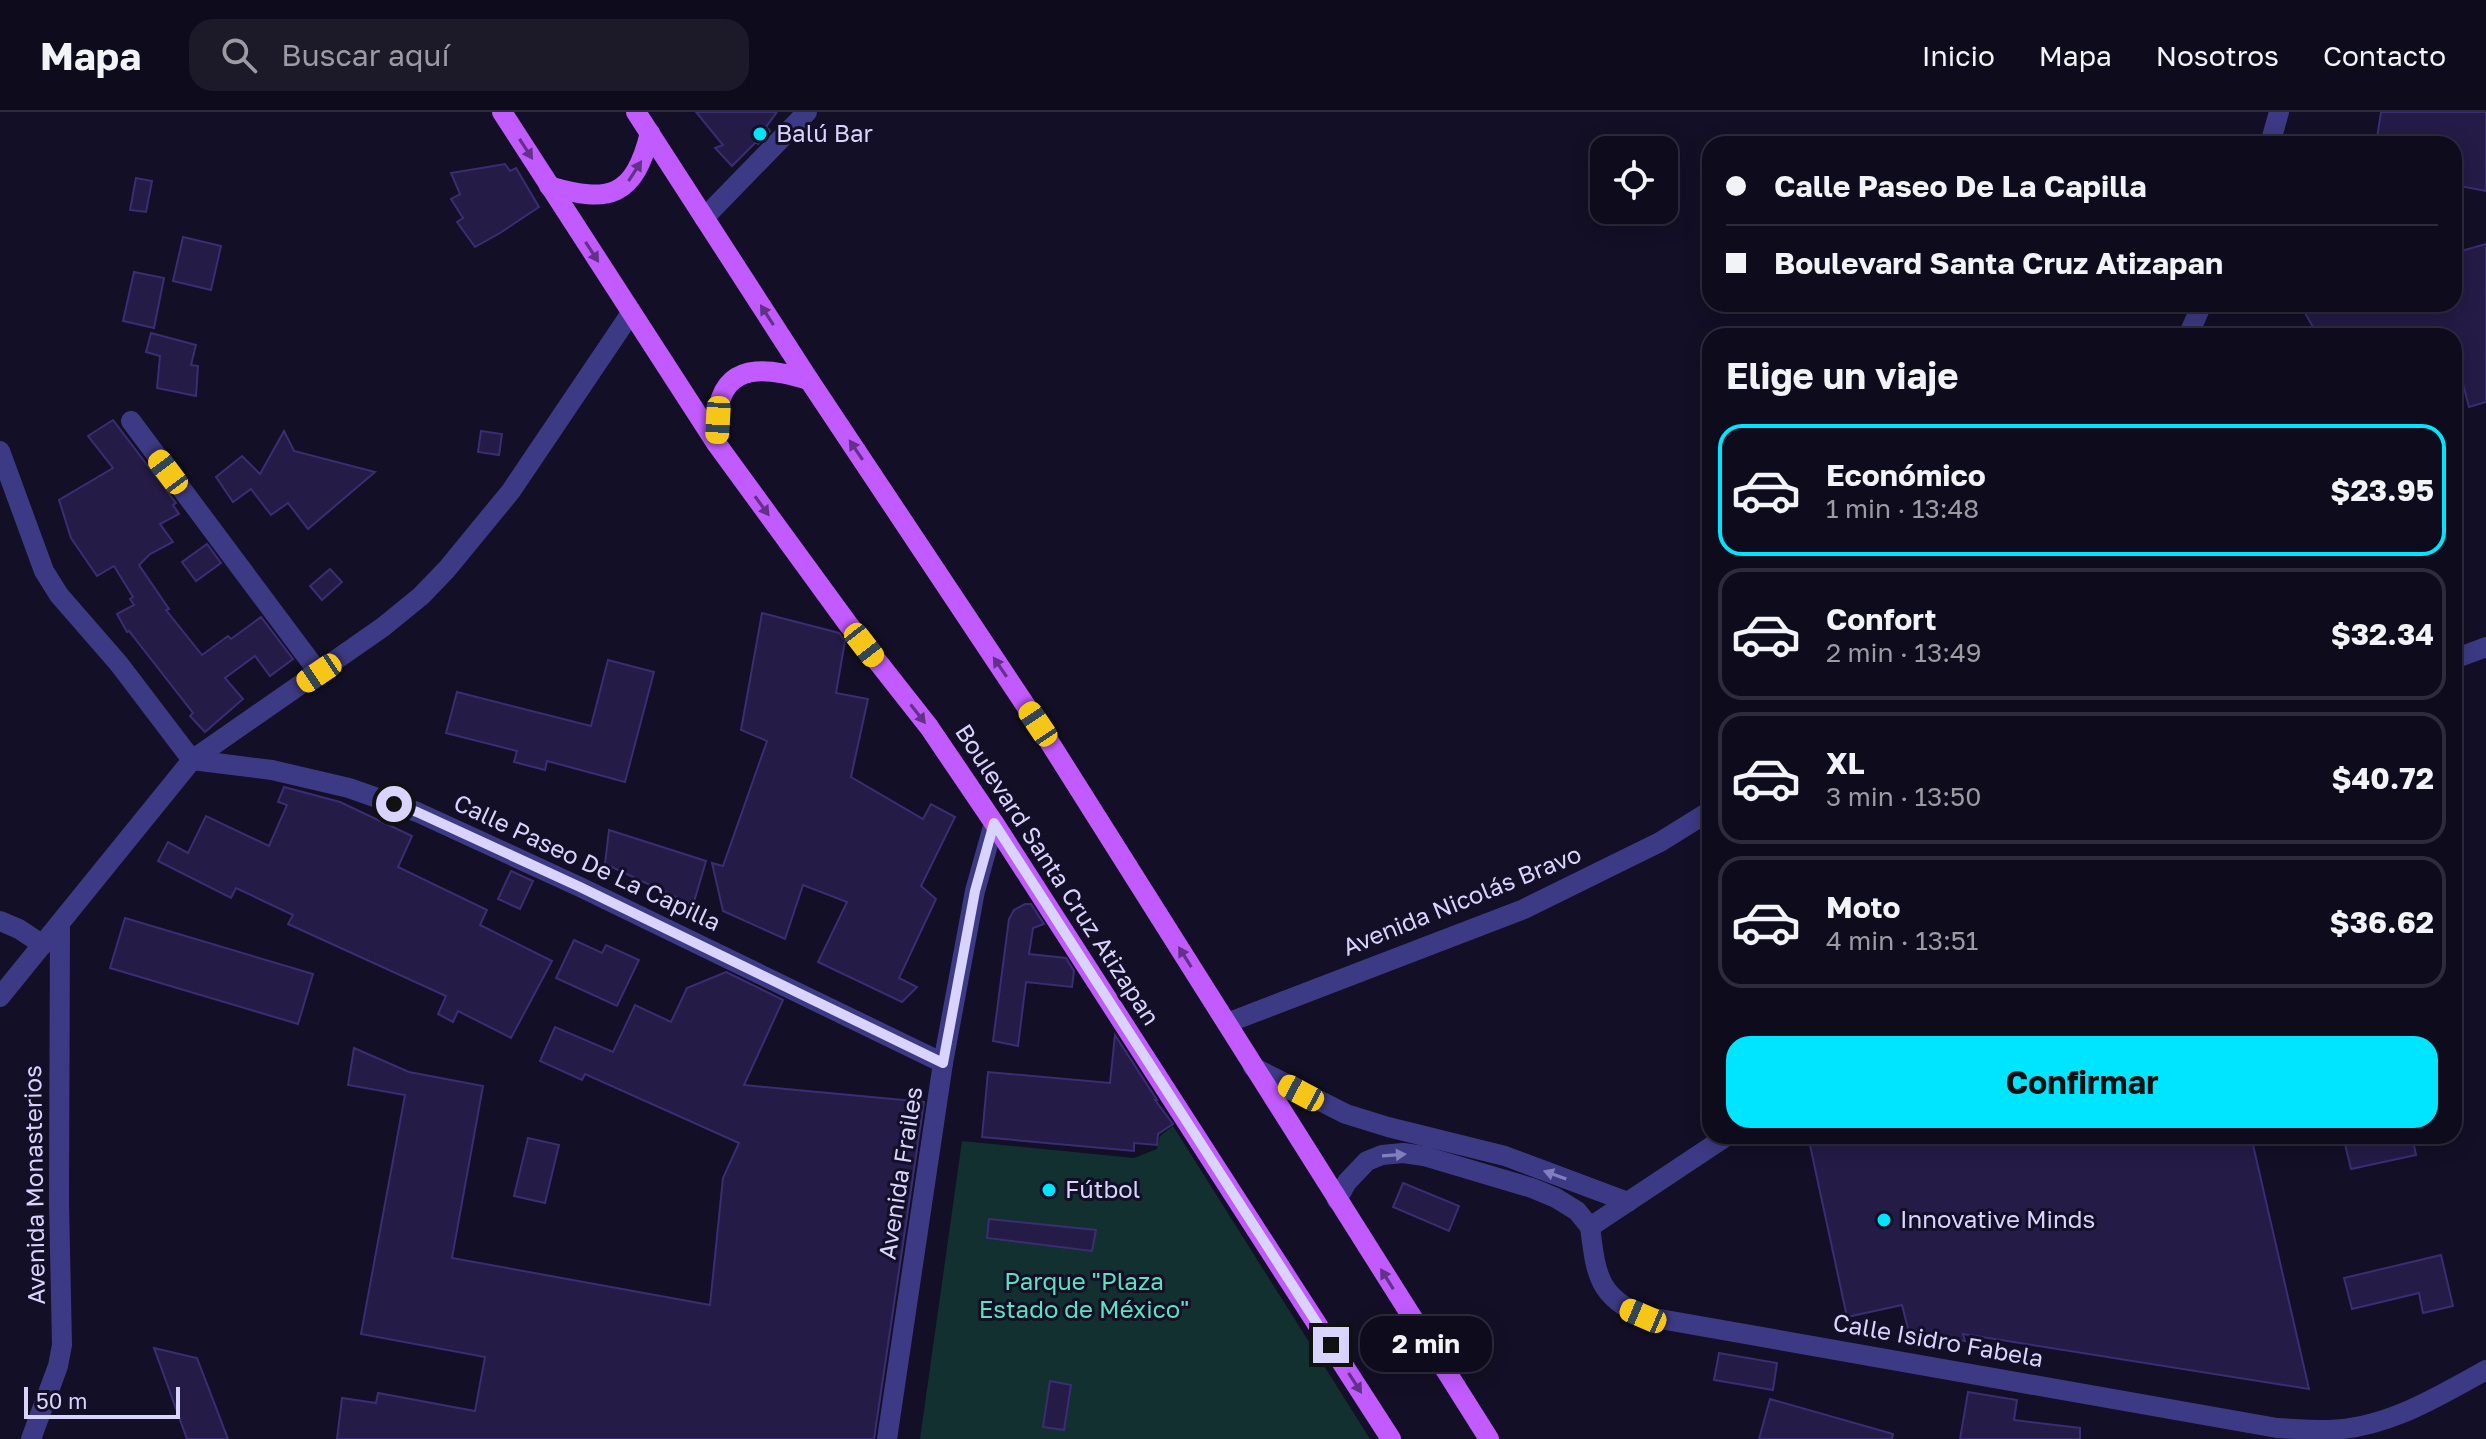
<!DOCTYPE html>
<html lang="es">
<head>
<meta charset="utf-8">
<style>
  :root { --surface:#0e0b1c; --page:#1c1929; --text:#f1f3f6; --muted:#9b9ba3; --line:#2e2b3b; --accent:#00e5ff }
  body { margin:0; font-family:"Golos Text",sans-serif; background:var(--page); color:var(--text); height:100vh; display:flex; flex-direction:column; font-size:30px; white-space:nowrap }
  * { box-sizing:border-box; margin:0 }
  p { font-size:26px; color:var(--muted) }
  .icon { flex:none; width:44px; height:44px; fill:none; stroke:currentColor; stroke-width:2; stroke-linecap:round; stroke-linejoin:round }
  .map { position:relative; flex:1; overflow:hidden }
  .side { position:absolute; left:1702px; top:216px; width:760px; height:816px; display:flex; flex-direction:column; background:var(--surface); border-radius:24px; box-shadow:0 4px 20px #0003,0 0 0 2px var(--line) }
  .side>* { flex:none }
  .guide { position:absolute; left:1702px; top:24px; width:760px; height:176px; border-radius:24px; box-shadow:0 4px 20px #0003,0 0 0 2px var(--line); display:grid; align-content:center; height:176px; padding:0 24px; background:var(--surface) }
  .controls { position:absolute; left:1590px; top:24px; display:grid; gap:16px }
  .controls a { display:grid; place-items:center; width:88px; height:88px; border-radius:16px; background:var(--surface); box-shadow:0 4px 20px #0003,0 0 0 2px var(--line); font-size:40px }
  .scale { position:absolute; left:24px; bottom:20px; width:156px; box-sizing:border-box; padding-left:8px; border:4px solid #d9d4ff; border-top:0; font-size:22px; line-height:28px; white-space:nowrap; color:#d9d4ff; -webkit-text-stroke:6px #130f26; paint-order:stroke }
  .end { position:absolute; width:36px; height:36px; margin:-18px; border:10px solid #d9d4ff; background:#111; box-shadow:0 0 0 4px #111 }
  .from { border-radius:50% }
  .bubble { position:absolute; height:56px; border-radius:24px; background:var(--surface); box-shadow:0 4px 20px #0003,0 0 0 2px var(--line); font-size:26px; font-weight:700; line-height:56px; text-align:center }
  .car { position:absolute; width:24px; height:48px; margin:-24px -12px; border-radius:10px; box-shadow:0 0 6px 2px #0007; background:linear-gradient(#f5c518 24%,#345 0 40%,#f5c518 0 76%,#345 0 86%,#f5c518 0) }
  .guide b { display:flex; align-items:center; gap:28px; height:76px; font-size:30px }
  .guide b+b { border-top:2px solid var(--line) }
  .guide i { width:20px; height:20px; background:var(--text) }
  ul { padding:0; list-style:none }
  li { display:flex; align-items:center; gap:24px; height:132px; margin:0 16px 12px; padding:0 8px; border:4px solid var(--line); border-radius:24px }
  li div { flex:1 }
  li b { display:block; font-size:30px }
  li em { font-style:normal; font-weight:700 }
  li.on { border-color:var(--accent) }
  li>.icon { width:72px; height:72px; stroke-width:1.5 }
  h2 { padding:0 24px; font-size:36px; line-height:96px }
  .button { display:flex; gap:16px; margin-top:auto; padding:16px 24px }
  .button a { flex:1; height:92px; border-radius:24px; background:var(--accent); color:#111; font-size:32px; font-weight:700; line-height:92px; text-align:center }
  header { display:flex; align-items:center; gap:48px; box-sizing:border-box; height:112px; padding:0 40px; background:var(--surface); border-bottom:2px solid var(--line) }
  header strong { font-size:38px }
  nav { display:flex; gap:44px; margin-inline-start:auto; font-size:28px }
  .search { width:560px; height:72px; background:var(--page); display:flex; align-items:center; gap:20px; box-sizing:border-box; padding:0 28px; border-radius:24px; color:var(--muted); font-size:30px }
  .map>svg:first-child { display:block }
</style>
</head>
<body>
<header>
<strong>Mapa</strong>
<div class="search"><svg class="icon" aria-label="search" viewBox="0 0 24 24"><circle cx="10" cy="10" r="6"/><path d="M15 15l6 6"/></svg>Buscar aquí</div>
<nav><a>Inicio</a><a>Mapa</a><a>Nosotros</a><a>Contacto</a></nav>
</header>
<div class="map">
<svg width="2486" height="1327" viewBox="0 0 2486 1327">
  <rect width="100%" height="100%" fill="#130f26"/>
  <!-- green -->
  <path fill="#12302f" d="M1173 1014 1370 1327H920L962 1029 1134 1046 1157 1037 1160 1024Z"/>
  <!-- building -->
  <g fill="#241b47" stroke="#3b2d73" stroke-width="2">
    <path d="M696 0H777L766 15 770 19 758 32 756 30 732 54 715 36 723 33Z"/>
    <path d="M2381 0H2486V79L2454 73V32H2376Z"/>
    <path d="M505 52 510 59 516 56 539 95 500 121 475 135 457 110 463 106 451 87 460 82 451 61Z"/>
    <path d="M136 66 152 69 146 100 130 98Z"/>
    <path d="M183 125 221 134 211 178 173 169Z"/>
    <path d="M2486 132V290L2469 295 2454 238V224H2318L2300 192H2454V141Z"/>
    <path d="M134 160 164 166 154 216 123 209Z"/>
    <path d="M151 221 196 233 191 253 198 254 196 284 157 276 160 244 146 240Z"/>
    <path d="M113 308 176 391 173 393 179 402 160 412 173 430 150 442 139 453 169 497 166 498 202 543 228 524 231 527 261 505 293 547 270 564 255 544 225 566 243 587 205 620 190 604 193 601 129 519 127 520 117 502 134 493 130 487 133 485 114 454 97 464 71 426 59 388 113 356 88 324Z"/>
    <path d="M284 319 294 339 375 360 308 417 288 391 271 403 251 377 233 390 216 365 242 344 260 362Z"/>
    <path d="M481 319 502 322 499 343 478 340Z"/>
    <path d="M207 432 221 451 196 469 182 450Z"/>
    <path d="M330 457 342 470 322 488 310 474Z"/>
    <path d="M762 501 839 521 845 529 836 581 868 587 851 665 923 707 931 692 955 705 921 774 936 787 899 866 917 875 902 890 818 850 847 790 803 773 785 827 723 799 712 751 723 754 767 629 741 618Z"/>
    <path d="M608 548 654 560 625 670 547 649 545 658 514 650 517 639 446 621 457 580 591 614Z"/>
    <path d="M284 675 340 690 412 724 398 755 487 798 480 813 552 849 511 926 458 899 453 910 438 902 446 884 288 812 293 803 236 776 231 786 158 749 168 730 188 741 206 704 269 734 287 693 278 690Z"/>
    <path d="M609 718 706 749 693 793 605 752Z"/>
    <path d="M511 759 533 769 520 797 498 787Z"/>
    <path d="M1025 792H1031L1044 812 1033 816 1029 842 1066 846 1074 859 1072 875 1026 870 1018 934 993 929 1009 807 1014 798Z"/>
    <path d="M125 806 313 862 298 912 110 856Z"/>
    <path d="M574 828 602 841 606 833 639 848 617 894 556 866Z"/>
    <path d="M726 860 783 888 744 973 924 990 874 1327H337L342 1286 376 1291 378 1281 475 1299 485 1245 361 1222 405 983 348 973 354 936 409 960 483 974 452 1146 710 1193 723 1066 739 1031 585 962 582 968 540 949 555 915 613 940 635 893 671 910 687 876Z"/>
    <path d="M1115 923 1157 988H1155L1173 1012 1158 1022 1157 1033 1134 1031V1039L982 1025 988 960 1110 971Z"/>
    <path d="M1808 1024H2251L2309 1277 1963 1222 1965 1229 1909 1221 1902 1193 1847 1205Z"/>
    <path d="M2343 1024H2412L2416 1043 2351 1057Z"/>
    <path d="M528 1026 559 1033 545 1091 514 1084Z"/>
    <path d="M1403 1071 1459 1094 1449 1119 1393 1095Z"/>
    <path d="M989 1107 1096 1118 1092 1139 987 1126Z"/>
    <path d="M2441 1143 2453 1194 2423 1201 2419 1181 2352 1197 2344 1166Z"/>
    <path d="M154 1236 197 1246 228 1327H187Z"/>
    <path d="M1719 1241 1777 1251 1773 1278 1714 1268Z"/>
    <path d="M1050 1269 1071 1273 1064 1318 1043 1315Z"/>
    <path d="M1968 1280 2017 1288 2014 1308 2080 1316V1327H1960Z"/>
    <path d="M1770 1287 1893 1322 1892 1327H1759Z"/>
  </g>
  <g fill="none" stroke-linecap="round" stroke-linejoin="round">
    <!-- minor -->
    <g stroke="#3d3a85" stroke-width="20">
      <path d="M2270 32 2279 0"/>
      <path d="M704 106 807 0"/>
      <path d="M2188 224 2202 192"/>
      <path d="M131 309 319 561"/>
      <path d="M0 339 44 459 59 483 119 552 192 648"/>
      <path d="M2454 547 2486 535"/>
      <path d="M192 648 272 658 349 676 417 700 580 775 943 951"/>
      <path d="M0 809 19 817 43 833"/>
      <path d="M0 885 192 648 383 515 421 484 447 457 511 379 631 201"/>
      <path d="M1227 911 1524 797 1660 730 1710 699"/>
      <path d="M1253 955 1346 1002 1388 1015 1505 1044 1628 1090"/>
      <path d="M1337 1088 1347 1070 1367 1049 1382 1043 1403 1041 1424 1044 1532 1076 1556 1086 1577 1099 1590 1115"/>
      <path d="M1590 1115C1596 1161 1597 1184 1643 1204L2277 1316C2294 1317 2311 1318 2328 1318 2386 1317 2437 1285 2486 1258"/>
      <path d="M1590 1115 1727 1024"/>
      <path d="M31 1327 58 1254 62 1233 59 1091 60 813"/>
      <path d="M887 1327 943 951 975 779 994 711"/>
    </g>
    <!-- major -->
    <g stroke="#c25bff" stroke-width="20">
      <path d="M502 0 716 331 848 512 929 615 994 711 1391 1327"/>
      <path d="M636 0 809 268 1038 612 1489 1327"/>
      <path d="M549 74C610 92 634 85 650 21"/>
      <path d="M716 331C717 318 717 305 719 293 730 246 777 259 809 268"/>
    </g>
  </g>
  <!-- one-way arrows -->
  <defs><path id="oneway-solid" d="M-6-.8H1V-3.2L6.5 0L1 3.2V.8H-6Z" transform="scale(2)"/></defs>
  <g fill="#623188">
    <use href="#oneway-solid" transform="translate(526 37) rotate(57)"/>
    <use href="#oneway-solid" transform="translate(635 59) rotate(-57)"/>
    <use href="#oneway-solid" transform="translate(592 140) rotate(57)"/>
    <use href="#oneway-solid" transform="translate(767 203) rotate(-123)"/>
    <use href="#oneway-solid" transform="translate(856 338) rotate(-124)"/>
    <use href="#oneway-solid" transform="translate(762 394) rotate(54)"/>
    <use href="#oneway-solid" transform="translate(1000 555) rotate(-124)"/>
    <use href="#oneway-solid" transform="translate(918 602) rotate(52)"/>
    <use href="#oneway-solid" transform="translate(1185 845) rotate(-122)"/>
    <use href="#oneway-solid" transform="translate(1387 1167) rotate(-122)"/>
    <use href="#oneway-solid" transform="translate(1355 1271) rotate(57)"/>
  </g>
  <g fill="#837fbc">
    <use href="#oneway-solid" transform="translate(1394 1043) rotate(-4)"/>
    <use href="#oneway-solid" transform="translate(1555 1063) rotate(-160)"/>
  </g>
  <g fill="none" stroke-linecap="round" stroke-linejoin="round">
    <!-- route -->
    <path stroke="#d9d4ff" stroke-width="10" d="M394 692 417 700 580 775 943 951 975 779 994 711 1331 1233"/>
  </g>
  <!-- markers -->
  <g fill="#00e5ff" stroke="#130f26" stroke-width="3">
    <circle cx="760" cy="22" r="8"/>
    <circle cx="1049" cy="1078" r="8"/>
    <circle cx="1884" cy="1108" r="8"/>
  </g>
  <g text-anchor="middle" stroke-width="6" stroke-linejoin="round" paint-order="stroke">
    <!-- poi labels -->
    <g font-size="24" fill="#d9d4ff" stroke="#130f26" text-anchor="start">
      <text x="776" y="30">Balú Bar</text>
      <text x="1065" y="1086">Fútbol</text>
      <text x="1900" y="1116">Innovative Minds</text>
    </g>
    <!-- street labels -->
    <g font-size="24" fill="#d9d4ff" stroke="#130f26">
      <text transform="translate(587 751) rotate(25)" y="8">Calle Paseo De La Capilla</text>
      <text transform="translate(1057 763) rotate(57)" y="8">Boulevard Santa Cruz Atizapan</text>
      <text transform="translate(1462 789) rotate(-22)" y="8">Avenida Nicolás Bravo</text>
      <text transform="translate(901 1061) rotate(-81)" y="8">Avenida Frailes</text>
      <text transform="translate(35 1073) rotate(-91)" y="8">Avenida Monasterios</text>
      <text transform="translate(1938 1229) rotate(10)" y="8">Calle Isidro Fabela</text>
    </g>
    <!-- park labels -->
    <g font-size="24" fill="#5fe0c0" stroke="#130f26">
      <text x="1084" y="1178">Parque "Plaza<tspan x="1084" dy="28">Estado de México"</tspan></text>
    </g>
  </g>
</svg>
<div class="controls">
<a><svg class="icon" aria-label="locate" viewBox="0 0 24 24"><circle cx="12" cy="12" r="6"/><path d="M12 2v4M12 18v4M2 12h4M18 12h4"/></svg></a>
</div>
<div class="scale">50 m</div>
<i class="end from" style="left:394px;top:692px"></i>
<i class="end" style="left:1331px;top:1233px"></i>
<div class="bubble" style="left:1360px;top:1204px;width:132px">2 min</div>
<i class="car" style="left:718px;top:308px;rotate:183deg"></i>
<i class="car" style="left:168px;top:360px;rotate:323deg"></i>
<i class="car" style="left:864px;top:533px;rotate:142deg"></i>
<i class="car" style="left:319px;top:561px;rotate:236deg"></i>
<i class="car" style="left:1038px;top:612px;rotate:326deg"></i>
<i class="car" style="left:1301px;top:981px;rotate:298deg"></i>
<i class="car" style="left:1643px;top:1204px;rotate:293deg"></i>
<div class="guide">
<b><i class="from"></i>Calle Paseo De La Capilla</b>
<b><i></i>Boulevard Santa Cruz Atizapan</b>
</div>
<section class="side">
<h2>Elige un viaje</h2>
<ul>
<li class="on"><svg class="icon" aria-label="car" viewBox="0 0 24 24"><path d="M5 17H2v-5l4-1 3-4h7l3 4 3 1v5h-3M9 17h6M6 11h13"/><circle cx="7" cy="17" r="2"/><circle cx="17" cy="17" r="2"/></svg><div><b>Económico</b><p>1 min · 13:48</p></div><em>$23.95</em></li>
<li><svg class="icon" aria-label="car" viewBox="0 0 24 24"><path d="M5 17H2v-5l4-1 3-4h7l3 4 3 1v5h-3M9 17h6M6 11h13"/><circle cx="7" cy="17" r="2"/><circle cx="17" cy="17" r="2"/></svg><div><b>Confort</b><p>2 min · 13:49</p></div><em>$32.34</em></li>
<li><svg class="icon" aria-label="car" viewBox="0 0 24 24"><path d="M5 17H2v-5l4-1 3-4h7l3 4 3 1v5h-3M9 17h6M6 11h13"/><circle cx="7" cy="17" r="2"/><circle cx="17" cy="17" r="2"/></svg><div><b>XL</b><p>3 min · 13:50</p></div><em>$40.72</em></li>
<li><svg class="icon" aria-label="car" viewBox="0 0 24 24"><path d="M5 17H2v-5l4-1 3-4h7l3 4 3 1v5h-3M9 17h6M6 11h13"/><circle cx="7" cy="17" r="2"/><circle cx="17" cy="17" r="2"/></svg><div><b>Moto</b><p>4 min · 13:51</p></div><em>$36.62</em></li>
</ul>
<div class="button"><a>Confirmar</a></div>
</section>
</div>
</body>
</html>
